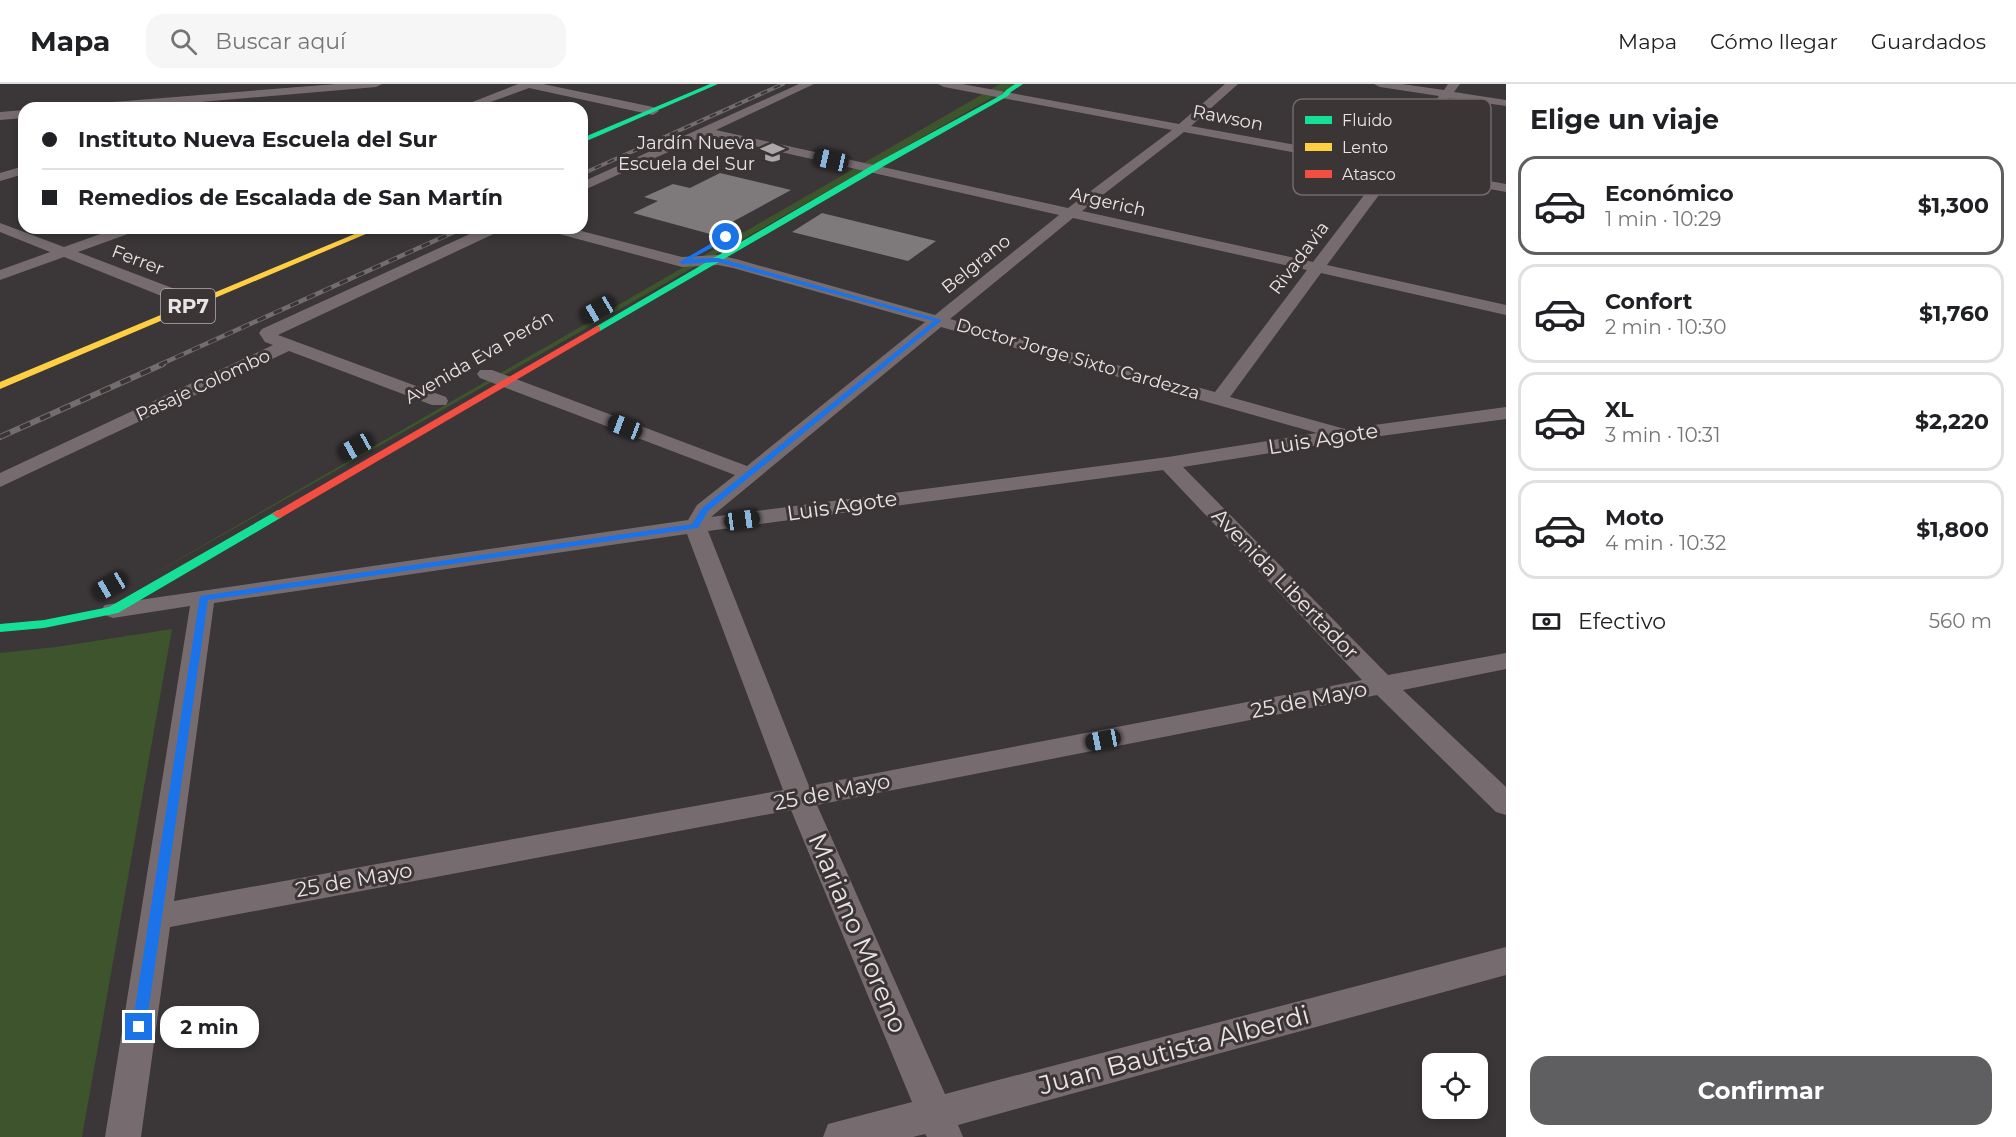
<!DOCTYPE html>
<html lang="es">
<head>
<meta charset="utf-8">
<style>
  :root { --surface:#fff; --page:#f6f6f6; --text:#202124; --muted:#757577; --line:#e0e0e0; --accent:#5f5e60 }
  body { margin:0; font-family:Montserrat,sans-serif; background:var(--page); color:var(--text); height:100vh; display:flex; flex-direction:column; font-size:22px; white-space:nowrap }
  * { box-sizing:border-box; margin:0 }
  p { font-size:20px; color:var(--muted) }
  .icon { flex:none; width:33px; height:33px; fill:none; stroke:currentColor; stroke-width:2; stroke-linecap:round; stroke-linejoin:round }
  .map { position:relative; flex:1; overflow:hidden }
  .details { display:flex; flex-direction:column; background:var(--surface); width:510px }
  .details>* { flex:none }
  .guide { position:absolute; left:18px; top:18px; width:570px; height:132px; border-radius:18px; box-shadow:0 3px 9px #0003; display:grid; align-content:center; height:132px; padding:0 24px; background:var(--surface) }
  .controls { position:absolute; left:1422px; top:969px; display:grid; gap:12px }
  .controls a { display:grid; place-items:center; width:66px; height:66px; border-radius:12px; background:var(--surface); box-shadow:0 3px 9px #0003; font-size:30px }
  .end { position:absolute; width:27px; height:27px; margin:-14px; border:8px solid #1a73e8; background:#fff; box-shadow:0 0 0 3px #fff }
  .from { border-radius:50% }
  .bubble { position:absolute; height:42px; border-radius:18px; background:var(--surface); box-shadow:0 3px 9px #0003; font-size:20px; font-weight:700; line-height:42px; text-align:center }
  .car { position:absolute; width:18px; height:36px; margin:-18px -9px; border-radius:8px; box-shadow:0 0 4px 2px #0007; background:linear-gradient(#222 24%,#8ab4d8 0 40%,#222 0 76%,#8ab4d8 0 86%,#222 0) }
  .guide b { display:flex; align-items:center; gap:21px; height:57px; font-size:22px }
  .guide b+b { border-top:2px solid var(--line) }
  .guide i { width:15px; height:15px; background:var(--text) }
  ul { padding:0; list-style:none }
  li { display:flex; align-items:center; gap:18px; height:99px; margin:0 12px 9px; padding:0 12px; border:3px solid var(--line); border-radius:18px }
  li div { flex:1 }
  li b { display:block; font-size:22px }
  li em { font-style:normal; font-weight:700 }
  li.on { border-color:var(--accent) }
  li>.icon { width:54px; height:54px; stroke-width:1.5 }
  h2 { padding:0 24px; font-size:27px; line-height:72px }
  .pay { display:flex; align-items:center; gap:15px; height:66px; padding:0 24px; font-size:22px }
  .pay p { margin-inline-start:auto }
  .action { display:flex; gap:12px; margin-top:auto; padding:12px 24px }
  .action a { flex:1; height:69px; border-radius:18px; background:var(--accent); color:#fff; font-size:24px; font-weight:700; line-height:69px; text-align:center }
  header { display:flex; align-items:center; gap:36px; box-sizing:border-box; height:84px; padding:0 30px; background:var(--surface); border-bottom:2px solid var(--line) }
  header strong { font-size:28px }
  nav { display:flex; gap:33px; margin-inline-start:auto; font-size:21px }
  .search { width:420px; height:54px; background:var(--page); display:flex; align-items:center; gap:15px; box-sizing:border-box; padding:0 21px; border-radius:18px; color:var(--muted); font-size:22px }
  main { display:flex; flex:1; min-height:0 }
  .map>svg:first-child { display:block }
</style>
</head>
<body>
<header>
<strong>Mapa</strong>
<div class="search"><svg class="icon" aria-label="search" viewBox="0 0 24 24"><circle cx="10" cy="10" r="6"/><path d="M15 15l6 6"/></svg>Buscar aquí</div>
<nav><a>Mapa</a><a>Cómo llegar</a><a>Guardados</a></nav>
</header>
<main>
<div class="map">
<svg width="1506" height="1053" viewBox="0 0 1506 1053">
  <rect width="100%" height="100%" fill="#3b3637"/>
  <!-- green -->
  <g fill="#3e542c">
    <path d="M1000 0H1016L124 507Z"/>
    <path d="M172 545 82 1053H0V569L56 563Z"/>
  </g>
  <!-- building -->
  <g fill="#7e7a7b">
    <path d="M720 89 791 106 710 150 633 129 658 117 644 113 673 100 690 104Z"/>
    <path d="M822 129 936 157 908 177 792 148Z"/>
  </g>
  <g fill="none" stroke-linecap="round" stroke-linejoin="round">
    <!-- street -->
    <g fill="#766c6f" fill-rule="evenodd">
      <path d="M336 0H382L376 3 130 24H82L88 20Z"/>
      <path d="M518 0H543L653 23 659 27 653 31 529 4 474 24H457Z"/>
      <path d="M799 0H814L716 46 1068 124 1172 46 944 3 938 0H962L1179 40 1225 0H1238L1191 42 1389 78 1439 12 1380 3 1374 0H1402L1444 6 1448 0H1460L1454 8 1506 16V22L1449 14 1401 81 1506 100V108L1396 88 1327 181 1506 221V231L1321 189 1230 313 1345 345 1506 323V335L1344 357 1183 383 1388 591 1506 569V585L1403 606 1506 703V731L1496 728 1377 611 817 721 945 1010 1506 863V891L958 1041 963 1053H927L925 1050 913 1053H823L828 1040 912 1018 791 726 170 843 141 1053H105L190 522 113 534 105 531 101 526 105 521 688 436 697 421 735 391 480 294 477 290 480 286H492L747 382 925 238 733 184 718 181 682 183 548 147 546 144H570L682 173 718 171 736 175 935 231 1059 131 706 51 582 107V98ZM1184 48 1384 85 1313 178 1082 127ZM1073 134 1307 186 1215 308 950 235ZM941 243 1317 349 1168 373 711 433ZM1163 386 1362 596 809 702 708 447ZM687 450 783 706 174 817 214 519Z"/>
      <path d="M24 26V34L0 36V28Z"/>
      <path d="M24 82V90L0 97V89Z"/>
      <path d="M0 139 64 163 117 144H138L136 147 78 168 201 215 203 219 195 224 189 223 64 173 0 196V186L50 168 0 148Z"/>
      <path d="M483 144H502L500 147 278 251 446 313 448 317 446 321H432L289 267 0 403V389L273 261 265 258 259 249 262 245Z"/>
    </g>
    <!-- fast -->
    <g fill="#16e098" fill-rule="evenodd">
      <path d="M710 0H718L582 59V54Z"/>
      <path d="M1015 0H1023L1011 8 1008 12 884 82 600 247 592 245 878 78 1003 10 1006 6Z"/>
      <path d="M278 426 284 430 282 433 118 529 44 544 0 548V540L44 536 109 523Z"/>
    </g>
    <!-- slow -->
    <path fill="#ffcf43" fill-rule="evenodd" d="M369 144H380L0 305V298Z"/>
    <!-- jam -->
    <path fill="#f24e42" fill-rule="evenodd" d="M597 242 600 243V247L282 433 278 434 272 430Z"/>
    <defs>
      <path id="rail-far2" d="M582 90 783 0"/>
      <path id="rail-far1" d="M159 281 463 144"/>
      <path id="rail" d="M0 353 163 280"/>
    </defs>
    <!-- rail-far2 casing -->
    <use href="#rail-far2" stroke="#736d6e" stroke-width="4"/>
    <!-- rail-far1 casing -->
    <use href="#rail-far1" stroke="#736d6e" stroke-width="4.5"/>
    <!-- rail casing -->
    <use href="#rail" stroke="#736d6e" stroke-width="6"/>
    <!-- rail-far2 -->
    <use href="#rail-far2" stroke="#3c3536" stroke-width="2" stroke-dasharray="7" stroke-linecap="butt"/>
    <!-- rail-far1 -->
    <use href="#rail-far1" stroke="#3c3536" stroke-width="3" stroke-dasharray="9" stroke-linecap="butt"/>
    <!-- rail -->
    <use href="#rail" stroke="#3c3536" stroke-width="4" stroke-dasharray="11" stroke-linecap="butt"/>
  </g>
  <!-- route -->
  <path fill="#1a73e8" d="M726 151 728 155 691 175 718 174 942 236 708 427 698 444 208 516 146 943 144 947 139 949 134 947 132 943 200 512 692 440 702 424 934 237 718 178 682 180 679 178Z"/>
  <!-- icons -->
  <defs>
    <symbol id="school-bare" viewBox="-9 -9 18 18"><path d="M0-5L7-2L0 1L-7-2ZM-4 1L0 2.5L4 1V4Q0 6-4 4Z" fill="#aca8a9" stroke="#3c3536" stroke-width="2.5" paint-order="stroke"/></symbol>
  </defs>
  <g fill-rule="evenodd">
    <use href="#school-bare" x="756" y="52" width="33" height="33"/>
  </g>
  <g text-anchor="middle" stroke-width="6" stroke-linejoin="round" paint-order="stroke">
    <!-- far-street labels -->
    <g font-size="18" fill="#e9e5e6" stroke="#3c3536">
      <text transform="translate(1228 34) rotate(11)" y="6">Rawson</text>
      <text transform="translate(1108 118) rotate(13)" y="6">Argerich</text>
      <text transform="translate(1299 174) rotate(-53)" y="6">Rivadavia</text>
      <text transform="translate(138 176) rotate(21)" y="6">Ferrer</text>
      <text transform="translate(976 180) rotate(-39)" y="6">Belgrano</text>
      <text transform="translate(479 273) rotate(-30)" y="6">Avenida Eva Perón</text>
      <text transform="translate(1078 275) rotate(16)" y="6">Doctor Jorge Sixto Cardezza</text>
      <text transform="translate(203 301) rotate(-25)" y="6">Pasaje Colombo</text>
    </g>
    <!-- far-poi labels -->
    <g font-size="18" fill="#e9e5e6" stroke="#3c3536" text-anchor="end">
      <text x="755" y="65">Jardín Nueva<tspan x="755" dy="21">Escuela del Sur</tspan></text>
    </g>
    <!-- shield labels -->
    <rect fill="#3c3536" stroke="#b5b0b1" stroke-width="1.5" x="161" y="205" width="54" height="34" rx="4.5"/>
    <g font-size="20" font-weight="bold" fill="#e9e5e6">
      <text x="188" y="229">RP7</text>
    </g>
    <!-- street labels -->
    <g font-size="21" fill="#e9e5e6" stroke="#3c3536">
      <text transform="translate(1323 355) rotate(-9)" y="7">Luis Agote</text>
      <text transform="translate(842 422) rotate(-8)" y="7">Luis Agote</text>
      <text transform="translate(1285 500) rotate(46)" y="7">Avenida Libertador</text>
      <text transform="translate(1309 616) rotate(-11)" y="7">25 de Mayo</text>
      <text transform="translate(832 708) rotate(-11)" y="7">25 de Mayo</text>
      <text transform="translate(354 796) rotate(-10)" y="7">25 de Mayo</text>
    </g>
    <!-- near-street labels -->
    <g font-size="26" fill="#e9e5e6" stroke="#3c3536">
      <text transform="translate(858 849) rotate(67)" y="9">Mariano Moreno</text>
      <text transform="translate(1174 966) rotate(-15)" y="9">Juan Bautista Alberdi</text>
    </g>
  </g>
  <!-- legend -->
  <rect x="1293" y="15" width="198" height="96" rx="9" fill="#3c3536" stroke="#706a6b" stroke-width="1.5"/>
  <rect x="1305" y="32" width="27" height="8" fill="#16e098"/>
  <rect x="1305" y="59" width="27" height="8" fill="#ffcf43"/>
  <rect x="1305" y="86" width="27" height="8" fill="#f24e42"/>
  <g font-size="16" fill="#e9e5e6">
    <text x="1342" y="42">Fluido</text>
    <text x="1342" y="69">Lento</text>
    <text x="1342" y="96">Atasco</text>
  </g>
</svg>
<div class="controls">
<a><svg class="icon" aria-label="locate" viewBox="0 0 24 24"><circle cx="12" cy="12" r="6"/><path d="M12 2v4M12 18v4M2 12h4M18 12h4"/></svg></a>
</div>
<i class="end from" style="left:726px;top:153px"></i>
<i class="end" style="left:139px;top:943px"></i>
<div class="bubble" style="left:160px;top:922px;width:99px">2 min</div>
<i class="car" style="left:831px;top:76px;rotate:283deg"></i>
<i class="car" style="left:598px;top:226px;rotate:240deg"></i>
<i class="car" style="left:625px;top:343px;rotate:291deg"></i>
<i class="car" style="left:356px;top:363px;rotate:241deg"></i>
<i class="car" style="left:742px;top:436px;rotate:82deg"></i>
<i class="car" style="left:110px;top:502px;rotate:240deg"></i>
<i class="car" style="left:1103px;top:656px;rotate:259deg"></i>
<div class="guide">
<b><i class="from"></i>Instituto Nueva Escuela del Sur</b>
<b><i></i>Remedios de Escalada de San Martín</b>
</div>
</div>
<section class="details">
<h2>Elige un viaje</h2>
<ul>
<li class="on"><svg class="icon" aria-label="car" viewBox="0 0 24 24"><path d="M5 17H2v-5l4-1 3-4h7l3 4 3 1v5h-3M9 17h6M6 11h13"/><circle cx="7" cy="17" r="2"/><circle cx="17" cy="17" r="2"/></svg><div><b>Económico</b><p>1 min · 10:29</p></div><em>$1,300</em></li>
<li><svg class="icon" aria-label="car" viewBox="0 0 24 24"><path d="M5 17H2v-5l4-1 3-4h7l3 4 3 1v5h-3M9 17h6M6 11h13"/><circle cx="7" cy="17" r="2"/><circle cx="17" cy="17" r="2"/></svg><div><b>Confort</b><p>2 min · 10:30</p></div><em>$1,760</em></li>
<li><svg class="icon" aria-label="car" viewBox="0 0 24 24"><path d="M5 17H2v-5l4-1 3-4h7l3 4 3 1v5h-3M9 17h6M6 11h13"/><circle cx="7" cy="17" r="2"/><circle cx="17" cy="17" r="2"/></svg><div><b>XL</b><p>3 min · 10:31</p></div><em>$2,220</em></li>
<li><svg class="icon" aria-label="car" viewBox="0 0 24 24"><path d="M5 17H2v-5l4-1 3-4h7l3 4 3 1v5h-3M9 17h6M6 11h13"/><circle cx="7" cy="17" r="2"/><circle cx="17" cy="17" r="2"/></svg><div><b>Moto</b><p>4 min · 10:32</p></div><em>$1,800</em></li>
</ul>
<div class="pay"><svg class="icon" aria-label="cash" viewBox="0 0 24 24"><path d="M3 7h18v10H3z"/><circle cx="12" cy="12" r="2"/></svg>Efectivo<p>560 m</p></div>
<div class="action"><a>Confirmar</a></div>
</section>
</main>
</body>
</html>
